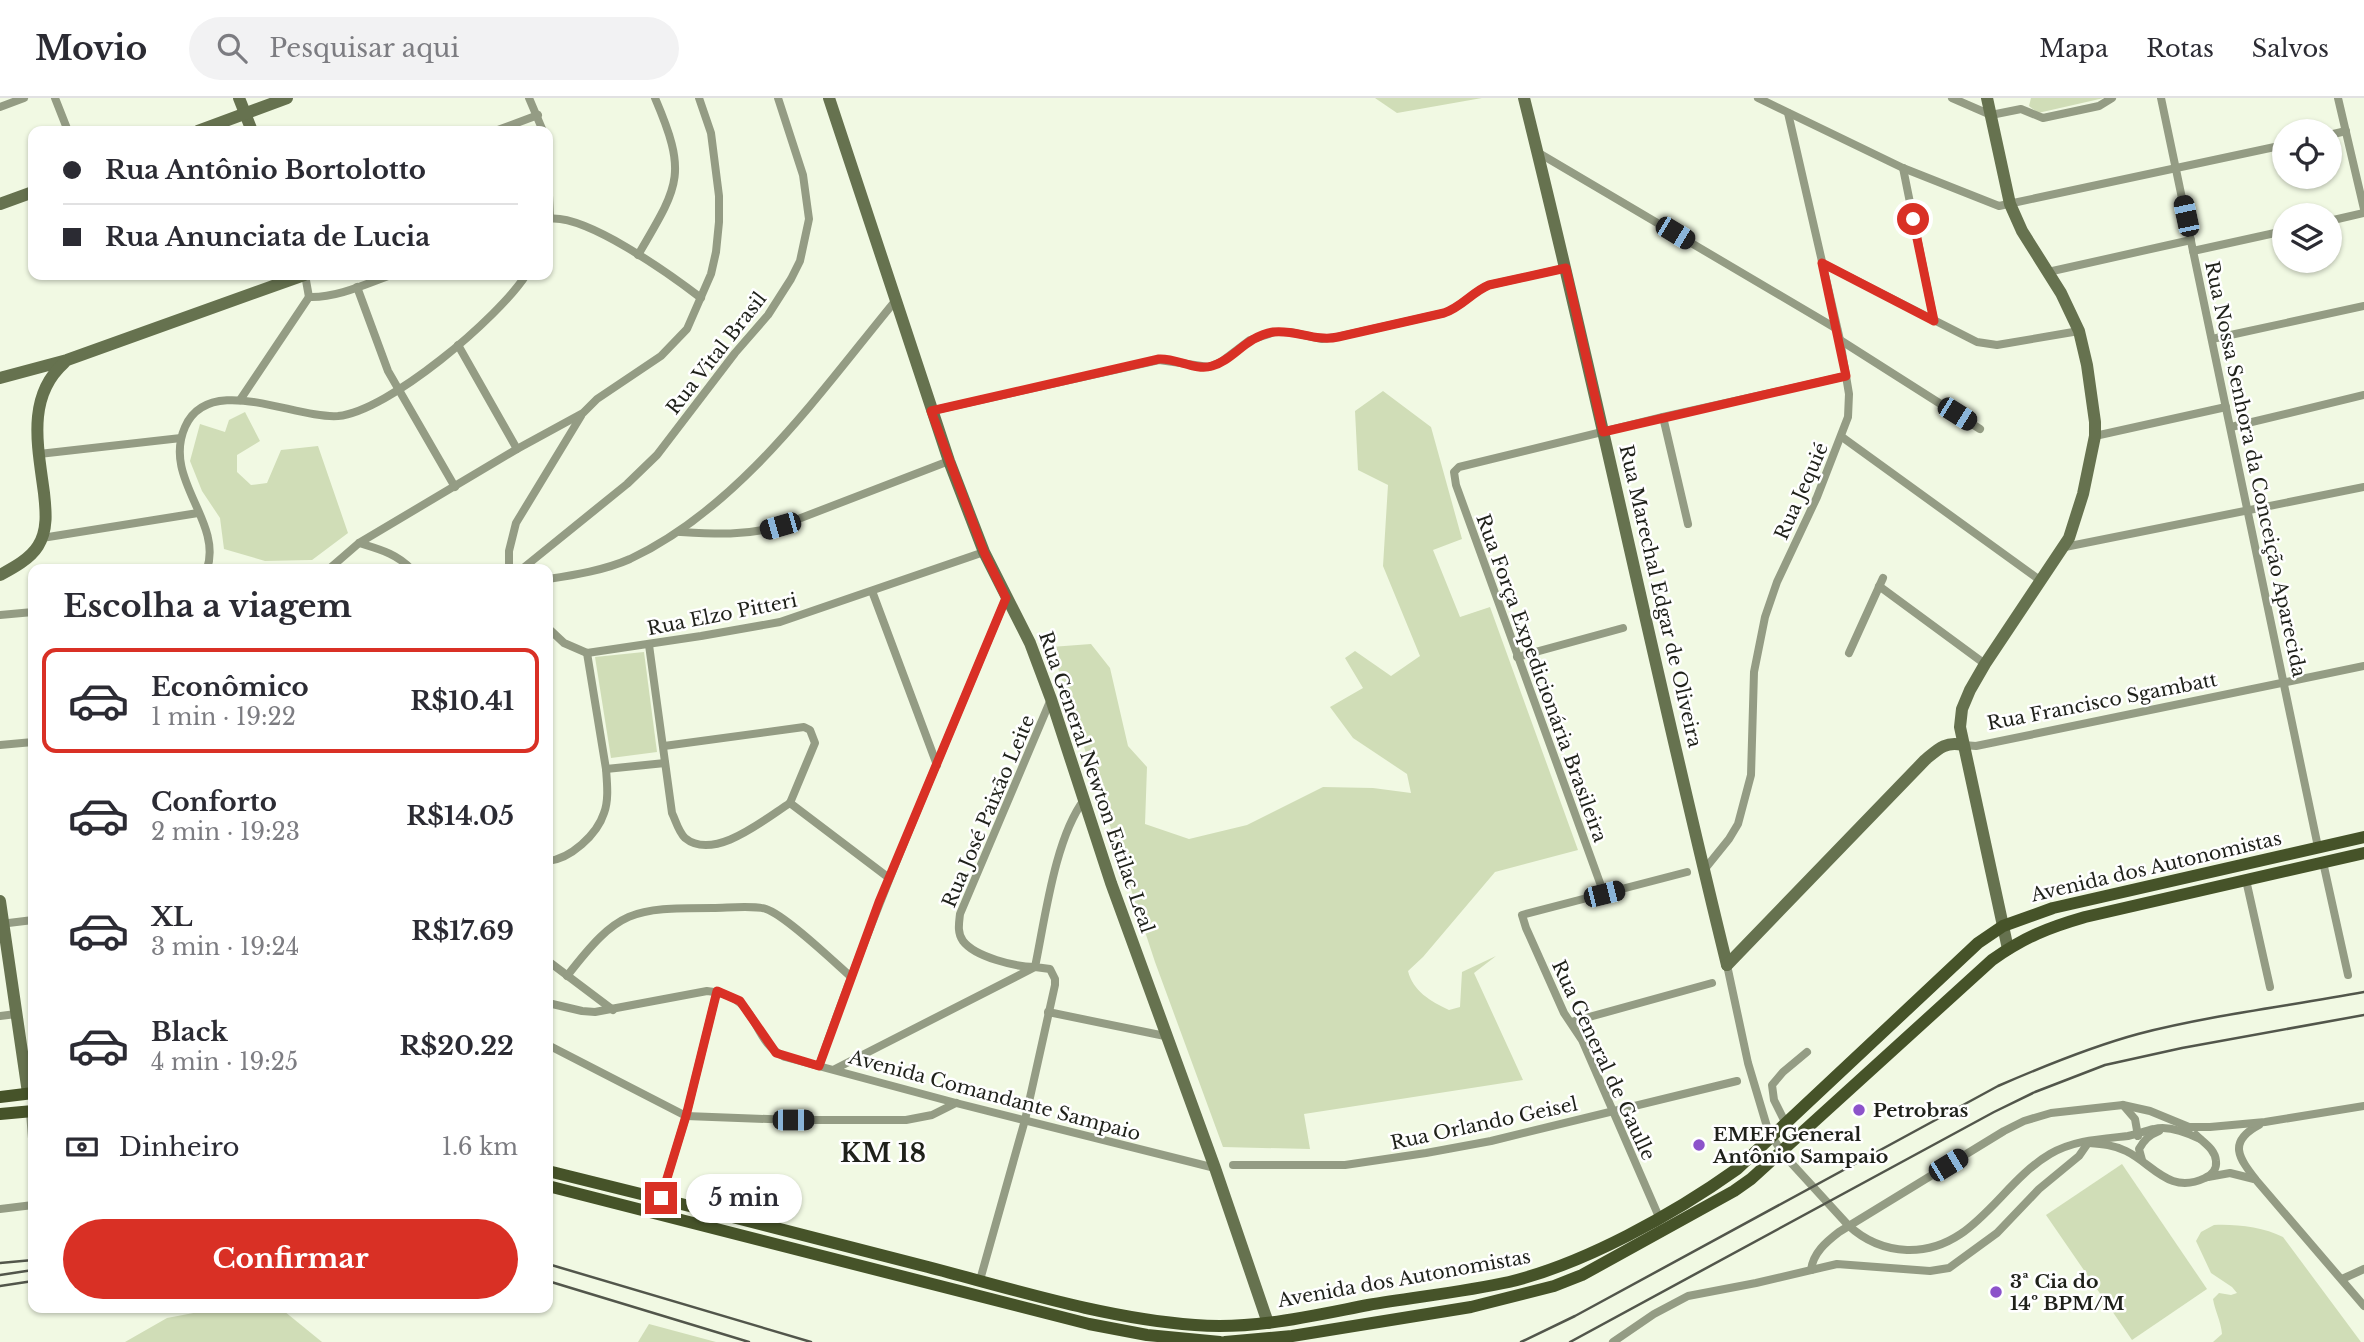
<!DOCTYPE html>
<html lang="pt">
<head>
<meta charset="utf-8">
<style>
  :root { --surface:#fff; --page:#f2f2f3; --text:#2b2b33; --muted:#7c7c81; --line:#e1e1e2; --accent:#d93025 }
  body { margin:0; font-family:"Libre Baskerville",serif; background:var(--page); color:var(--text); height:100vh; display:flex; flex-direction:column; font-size:26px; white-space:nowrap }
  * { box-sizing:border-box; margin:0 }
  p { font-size:23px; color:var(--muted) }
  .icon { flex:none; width:38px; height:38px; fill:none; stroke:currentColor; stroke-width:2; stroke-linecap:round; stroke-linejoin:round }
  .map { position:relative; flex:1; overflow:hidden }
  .side { position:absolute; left:28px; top:466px; width:525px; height:749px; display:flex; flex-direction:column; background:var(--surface); border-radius:14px; box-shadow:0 2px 5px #0004 }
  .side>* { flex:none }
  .banner { position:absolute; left:28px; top:28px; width:525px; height:154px; border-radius:14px; box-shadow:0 2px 5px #0004; display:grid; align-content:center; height:154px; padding:0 35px; background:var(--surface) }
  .controls { position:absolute; left:2272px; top:21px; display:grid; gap:14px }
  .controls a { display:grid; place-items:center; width:70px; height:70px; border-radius:50%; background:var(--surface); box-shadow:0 2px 5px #0004; font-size:35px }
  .end { position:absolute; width:32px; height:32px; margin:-16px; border:9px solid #d93025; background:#fff; box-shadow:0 0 0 4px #fff }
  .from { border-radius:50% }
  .bubble { position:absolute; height:49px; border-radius:24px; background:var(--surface); box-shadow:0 2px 5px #0004; font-size:23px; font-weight:700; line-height:49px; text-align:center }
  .car { position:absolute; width:21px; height:42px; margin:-21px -10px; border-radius:9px; box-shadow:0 0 5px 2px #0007; background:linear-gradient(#222 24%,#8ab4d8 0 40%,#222 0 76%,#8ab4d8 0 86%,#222 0) }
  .banner b { display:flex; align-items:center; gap:24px; height:66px; font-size:26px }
  .banner b+b { border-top:2px solid var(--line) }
  .banner i { width:18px; height:18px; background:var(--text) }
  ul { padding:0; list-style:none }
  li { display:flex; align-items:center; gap:21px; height:105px; margin:0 14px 10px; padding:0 21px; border:4px solid transparent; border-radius:14px }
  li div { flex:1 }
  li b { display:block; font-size:26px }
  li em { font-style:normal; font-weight:700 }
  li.selected { border-color:var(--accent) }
  li>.icon { width:63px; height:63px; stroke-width:1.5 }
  h2 { padding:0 35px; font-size:32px; line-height:84px }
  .pay { display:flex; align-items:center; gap:18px; height:77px; padding:0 35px; font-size:26px }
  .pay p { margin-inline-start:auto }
  .button { display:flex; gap:14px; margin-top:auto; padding:14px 35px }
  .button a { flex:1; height:80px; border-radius:42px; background:var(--accent); color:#fff; font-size:28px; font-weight:700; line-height:80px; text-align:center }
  header { display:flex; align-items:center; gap:42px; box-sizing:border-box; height:98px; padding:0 35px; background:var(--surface); border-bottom:2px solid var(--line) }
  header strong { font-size:33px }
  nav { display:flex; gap:38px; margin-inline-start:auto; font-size:24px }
  .search { width:490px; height:63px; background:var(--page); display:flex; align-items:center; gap:18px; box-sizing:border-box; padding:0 24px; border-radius:38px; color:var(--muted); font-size:26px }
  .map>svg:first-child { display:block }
</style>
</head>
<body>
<header>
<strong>Movio</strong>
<div class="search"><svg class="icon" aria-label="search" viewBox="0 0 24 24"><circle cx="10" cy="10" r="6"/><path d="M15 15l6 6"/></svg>Pesquisar aqui</div>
<nav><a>Mapa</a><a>Rotas</a><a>Salvos</a></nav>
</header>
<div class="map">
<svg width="2364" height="1244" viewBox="0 0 2364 1244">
  <rect width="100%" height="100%" fill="#f1f9e3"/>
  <!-- green -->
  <g fill="#d0ddb7">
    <path d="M1375 0H1482L1397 15Z"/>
    <path d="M2031 0H2104L2038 15 2029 8Z"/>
    <path d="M1383 293 1431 329 1462 441 1433 452 1460 519 1490 509 1578 752 1495 774 1423 859 1408 873C1413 893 1430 903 1449 912L1460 909 1462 874 1496 858 1474 875 1523 982 1304 1016 1310 1051 1223 1049 1155 864 1051 549 1091 546 1110 570 1128 648 1147 669 1145 726 1189 741 1247 727 1323 689 1373 690 1411 695 1407 676 1353 640 1330 609 1363 590 1345 560 1355 553 1391 578 1420 558 1383 468 1388 387 1358 372 1355 313Z"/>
    <path d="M245 314 260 343 237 357V374L251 387 267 385 281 352 318 348 348 435 312 462 265 463 224 451 220 420 202 393 190 363 200 326 225 334 229 322Z"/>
    <path d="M644 554 657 654 611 660 595 559Z"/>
    <path d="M2122 1066 2207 1191 2132 1242 2046 1117Z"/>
    <path d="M2214 1127C2236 1126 2263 1129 2283 1139L2361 1244H2213L2222 1236C2221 1223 2215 1213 2213 1201L2219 1195 2231 1197 2237 1195 2232 1189 2211 1175 2196 1143 2201 1134Z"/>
    <path d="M225 1209H279L322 1244H125L167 1220Z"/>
    <path d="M649 1226 716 1244H638Z"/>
  </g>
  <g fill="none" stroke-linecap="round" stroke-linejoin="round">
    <!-- street -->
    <g stroke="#949c84" stroke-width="8">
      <path d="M55 0 68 33"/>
      <path d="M529 0 543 33"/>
      <path d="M1758 0 1903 70 1999 108 2284 47"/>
      <path d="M1952 0 1991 17 2021 11 2043 20 2099 8 2112 0"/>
      <path d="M2161 0 2318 749"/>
      <path d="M2338 0 2364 111"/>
      <path d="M0 9 24 0"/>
      <path d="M495 33 538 17"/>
      <path d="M2329 37 2346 33"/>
      <path d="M1537 54 1837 231"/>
      <path d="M1903 70 1934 223"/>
      <path d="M548 75 550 120 548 128"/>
      <path d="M548 121C585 115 671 177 701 200"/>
      <path d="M2329 123 2364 115"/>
      <path d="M2193 153 2284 133"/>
      <path d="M638 157C679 87 688 77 655 0"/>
      <path d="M1822 165 1977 244 1997 247 2079 233"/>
      <path d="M2048 174 2191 142"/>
      <path d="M305 177 309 199"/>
      <path d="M357 189 388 273 455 389"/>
      <path d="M309 199C337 200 366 186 391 177"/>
      <path d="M2212 241 2364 208"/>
      <path d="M1840 242 1980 331"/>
      <path d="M458 247 517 351"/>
      <path d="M240 302 309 199"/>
      <path d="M931 313 1159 262 1209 269 1221 264 1250 242 1275 234H1290L1322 241 1337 239 1444 215C1462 209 1472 194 1489 187L1566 170"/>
      <path d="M1663 319 1688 426"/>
      <path d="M2231 329 2364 297"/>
      <path d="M2095 338 2226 309"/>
      <path d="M1842 339 2041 483"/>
      <path d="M39 356 181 340"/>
      <path d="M680 434C714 436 746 438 780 428L949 363"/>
      <path d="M42 440 198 415"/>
      <path d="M359 445C378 451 396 455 411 471"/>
      <path d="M2065 449 2364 389"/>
      <path d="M207 471C223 423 162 381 185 329 209 274 294 321 338 318 389 313 498 220 526 177"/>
      <path d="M329 471 359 445 517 351 583 315 597 301 661 258 687 231 711 176 716 154 719 124V98L711 35 699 0"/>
      <path d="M509 471V453L516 425 581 318"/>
      <path d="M522 471 627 386 657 357 735 255 768 217 791 181 800 163 809 121 803 77 778 0"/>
      <path d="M548 481C575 477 605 472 630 461 741 409 820 294 896 202"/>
      <path d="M1879 488 1985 566"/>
      <path d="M872 493 937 667"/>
      <path d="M0 517 33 514"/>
      <path d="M548 530 564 545 587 555 701 538 780 524 984 454"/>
      <path d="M649 547 672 715C676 723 678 733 685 740 714 764 765 721 790 705"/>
      <path d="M1849 555 1883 480"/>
      <path d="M1517 559 1623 530"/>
      <path d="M0 647 33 644"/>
      <path d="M1963 647 1976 648 2364 568"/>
      <path d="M664 648 804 629 810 632 815 645 790 705"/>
      <path d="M606 671 665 665"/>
      <path d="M790 705 889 780"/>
      <path d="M548 763C570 761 597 737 604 715 609 702 607 685 606 671L587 555"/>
      <path d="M2323 764 2348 877"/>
      <path d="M1704 772 1729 741 1738 726 1751 677 1754 574 1765 519 1777 484 1817 399 1848 319 1849 296 1840 242 1788 15"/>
      <path d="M2246 782 2270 889"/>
      <path d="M1604 796 1456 387 1454 374 1459 369 1663 319 1846 278"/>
      <path d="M0 826 33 822"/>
      <path d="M548 863 613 912"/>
      <path d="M1727 867 1748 965 1768 1032 1783 1056 1848 1127C1864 1142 1885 1151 1907 1152 1974 1154 1999 1086 2050 1056 2074 1042 2101 1041 2128 1038 2137 1036 2145 1033 2154 1031 2169 1027 2186 1034 2200 1041"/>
      <path d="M1035 869C1016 869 975 859 963 843 957 835 959 825 960 816L1051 601"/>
      <path d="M567 878C619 811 631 810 713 810 727 810 754 807 766 811 785 817 833 863 850 878"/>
      <path d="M548 905 582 913 595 914 707 893C762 897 748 942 785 959L956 1005 1215 1070"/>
      <path d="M1048 914 1165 938"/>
      <path d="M0 918 16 916"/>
      <path d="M1571 924 1712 885"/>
      <path d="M548 947 686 1018 793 1022H906L932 1017 956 1005"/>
      <path d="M819 968C874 809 942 655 1006 500"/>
      <path d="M835 971 1035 869"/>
      <path d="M2123 1007 2135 1021 2138 1038"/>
      <path d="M30 1014 33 1054"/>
      <path d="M1786 1026 1774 1002 1772 987 1783 974 1807 954"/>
      <path d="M2259 1027C2227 1044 2239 1060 2256 1082L2364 1208"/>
      <path d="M2089 1045C2102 1046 2114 1047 2126 1053 2153 1066 2169 1097 2205 1080 2212 1077 2217 1071 2216 1063 2215 1051 2204 1045 2196 1037"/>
      <path d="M2142 1062 2139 1051C2144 1042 2149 1037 2159 1033"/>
      <path d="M1233 1067H1345L1426 1055 1491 1043 1737 983"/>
      <path d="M2208 1079 2230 1075 2254 1081"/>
      <path d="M0 1111 33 1107"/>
      <path d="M663 1117 661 1100 686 1018 717 893"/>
      <path d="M1659 1119 1582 942 1564 915 1526 830 1522 817 1687 774"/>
      <path d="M1811 1172C1813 1155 1826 1144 1839 1134L2004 1033 2024 1023 2051 1015 2123 1007 2150 1013 2189 1029H2210L2265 1024 2364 1008"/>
      <path d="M2342 1181 2364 1171"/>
      <path d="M980 1182 1025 1022 1055 887V881L1050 871 1035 869C1045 821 1055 740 1084 702"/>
      <path d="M1613 1244 1654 1216 1688 1198 1756 1185 1837 1166 1930 1173 1949 1170 1997 1135 2039 1091 2079 1058 2088 1045"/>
    </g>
    <!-- secondary -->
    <g stroke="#66724f" stroke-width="12">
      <path d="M239 0 252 33"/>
      <path d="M829 0 949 363 984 454 1030 545 1051 601 1111 785 1215 1070 1268 1225"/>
      <path d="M1524 0C1596 288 1656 579 1727 867"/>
      <path d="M1987 0 2010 106 2022 133 2061 195 2079 233 2087 267 2095 324V338L2083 396 2069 440 1985 566 1970 592 1962 611 1960 629 2008 851"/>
      <path d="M198 33 287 0"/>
      <path d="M0 106 33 94"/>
      <path d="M0 280 67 262 304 177"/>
      <path d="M0 477C13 470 30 461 38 448 48 432 46 413 44 395 38 349 26 299 64 265"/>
      <path d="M0 803 28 995"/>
      <path d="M1727 867 1925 662C1938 651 1945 643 1963 647"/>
    </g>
    <!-- primary -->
    <g stroke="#465329" stroke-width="12">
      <path d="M0 999 33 995"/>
      <path d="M0 1016 33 1013"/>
      <path d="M548 1073C675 1104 801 1136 928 1169 1016 1192 1104 1220 1195 1227 1253 1232 1311 1218 1368 1207 1415 1199 1463 1194 1509 1184 1584 1166 1674 1116 1737 1071L1978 845 2003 828 2053 810 2364 739"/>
      <path d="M548 1088 1089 1226 1147 1237 1220 1244"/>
      <path d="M1225 1244 1292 1238 1471 1209 1554 1188 1582 1177 1734 1093 1751 1081 1992 862C2025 839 2047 830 2085 819L2364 755"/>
    </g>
    <!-- rail -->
    <g stroke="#52564b" stroke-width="2.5">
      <path d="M0 1165 33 1162"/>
      <path d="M548 1166 811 1244"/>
      <path d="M0 1177 33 1172"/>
      <path d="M548 1183 749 1244"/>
      <path d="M0 1188 33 1183"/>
      <path d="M1521 1244 1575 1218 1998 988C2044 968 2090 949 2138 936 2212 917 2289 908 2364 894"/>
      <path d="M1570 1244 1994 1014 2035 994 2105 967 2182 950 2364 917"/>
    </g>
  </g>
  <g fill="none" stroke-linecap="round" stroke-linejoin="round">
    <!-- route -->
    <path stroke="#d93025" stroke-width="9" d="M661 1100 686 1018 717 893 740 903 776 955 819 968 879 804 1006 500 984 454 931 313 1159 261C1177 260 1195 273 1212 268 1234 262 1245 239 1273 234 1295 231 1315 244 1338 239L1444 215C1462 209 1472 194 1489 187L1566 170 1603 334 1846 278 1822 165 1934 223 1913 121"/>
  </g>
  <!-- markers -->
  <g fill="#8c53ca" stroke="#fff" stroke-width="2.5">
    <circle cx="1859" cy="1012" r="7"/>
    <circle cx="1699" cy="1047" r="7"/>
    <circle cx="1996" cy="1194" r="7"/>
  </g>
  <g text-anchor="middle" stroke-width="5" stroke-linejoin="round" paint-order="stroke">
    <!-- street labels -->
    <g font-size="19" fill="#1f211a" stroke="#fff">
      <text transform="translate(716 255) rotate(-52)" y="7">Rua Vital Brasil</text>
      <text transform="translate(2256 371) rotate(78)" y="7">Rua Nossa Senhora da Conceição Aparecida</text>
      <text transform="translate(1801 393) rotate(-66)" y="7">Rua Jequié</text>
      <text transform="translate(1661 498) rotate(77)" y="7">Rua Marechal Edgar de Oliveira</text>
      <text transform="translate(722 516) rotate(-11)" y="7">Rua Elzo Pitteri</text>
      <text transform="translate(1542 580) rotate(70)" y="7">Rua Força Expedicionária Brasileira</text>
      <text transform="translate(2102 603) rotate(-11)" y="7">Rua Francisco Sgambatt</text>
      <text transform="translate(1097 684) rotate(71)" y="7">Rua General Newton Estilac Leal</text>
      <text transform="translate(988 713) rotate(-67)" y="7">Rua José Paixão Leite</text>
      <text transform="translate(2156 768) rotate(-13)" y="7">Avenida dos Autonomistas</text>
      <text transform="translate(1604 962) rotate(65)" y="7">Rua General de Gaulle</text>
      <text transform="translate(995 997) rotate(15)" y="7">Avenida Comandante Sampaio</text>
      <text transform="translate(1484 1025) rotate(-12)" y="7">Rua Orlando Geisel</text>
      <text transform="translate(1404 1180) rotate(-10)" y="7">Avenida dos Autonomistas</text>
    </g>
    <!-- poi labels -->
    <g font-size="19" font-weight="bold" fill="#1f211a" stroke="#fff" text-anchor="start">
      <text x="1873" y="1019">Petrobras</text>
      <text x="1713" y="1043">EMEF General<tspan x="1713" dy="22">Antônio Sampaio</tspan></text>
      <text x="2010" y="1190">3ª Cia do<tspan x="2010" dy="22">14º BPM/M</tspan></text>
    </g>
    <!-- district labels -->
    <g font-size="26" font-weight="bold" fill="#1f211a" stroke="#fff">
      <text x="883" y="1064">KM 18</text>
    </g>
  </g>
</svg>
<div class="controls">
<a><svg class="icon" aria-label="locate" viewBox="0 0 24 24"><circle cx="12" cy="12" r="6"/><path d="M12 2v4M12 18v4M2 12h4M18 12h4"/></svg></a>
<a><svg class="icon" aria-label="layers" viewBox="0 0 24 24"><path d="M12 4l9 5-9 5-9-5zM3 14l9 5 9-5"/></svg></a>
</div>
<i class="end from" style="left:1913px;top:121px"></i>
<i class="end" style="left:661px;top:1100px"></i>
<div class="bubble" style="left:686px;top:1076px;width:116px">5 min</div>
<i class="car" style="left:2186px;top:118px;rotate:348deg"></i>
<i class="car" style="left:1675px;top:135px;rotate:121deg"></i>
<i class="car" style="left:1957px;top:316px;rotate:122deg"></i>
<i class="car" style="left:780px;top:428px;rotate:254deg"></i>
<i class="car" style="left:1604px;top:796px;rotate:76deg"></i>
<i class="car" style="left:793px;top:1022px;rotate:90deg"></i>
<i class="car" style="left:1948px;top:1067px;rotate:59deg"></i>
<div class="banner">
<b><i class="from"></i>Rua Antônio Bortolotto</b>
<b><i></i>Rua Anunciata de Lucia</b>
</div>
<section class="side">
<h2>Escolha a viagem</h2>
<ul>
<li class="selected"><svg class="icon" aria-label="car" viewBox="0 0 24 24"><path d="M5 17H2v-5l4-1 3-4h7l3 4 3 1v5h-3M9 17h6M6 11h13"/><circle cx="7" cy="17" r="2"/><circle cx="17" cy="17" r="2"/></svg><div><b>Econômico</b><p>1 min · 19:22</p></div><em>R$10.41</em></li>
<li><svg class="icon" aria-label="car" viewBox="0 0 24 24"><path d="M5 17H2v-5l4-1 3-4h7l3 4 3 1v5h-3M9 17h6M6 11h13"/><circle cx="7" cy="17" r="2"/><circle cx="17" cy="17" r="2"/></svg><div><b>Conforto</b><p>2 min · 19:23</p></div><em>R$14.05</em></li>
<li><svg class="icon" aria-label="car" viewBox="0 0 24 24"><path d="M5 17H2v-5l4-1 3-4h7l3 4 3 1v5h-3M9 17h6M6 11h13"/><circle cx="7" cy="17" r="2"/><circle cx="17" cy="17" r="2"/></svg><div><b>XL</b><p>3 min · 19:24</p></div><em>R$17.69</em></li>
<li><svg class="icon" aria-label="car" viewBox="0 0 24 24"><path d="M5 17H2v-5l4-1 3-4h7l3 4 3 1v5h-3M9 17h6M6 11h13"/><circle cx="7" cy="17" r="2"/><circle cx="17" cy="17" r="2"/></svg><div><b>Black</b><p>4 min · 19:25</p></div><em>R$20.22</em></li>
</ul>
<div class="pay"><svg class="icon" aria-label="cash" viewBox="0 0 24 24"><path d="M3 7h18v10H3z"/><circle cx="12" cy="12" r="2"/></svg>Dinheiro<p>1.6 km</p></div>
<div class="button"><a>Confirmar</a></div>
</section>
</div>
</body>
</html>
